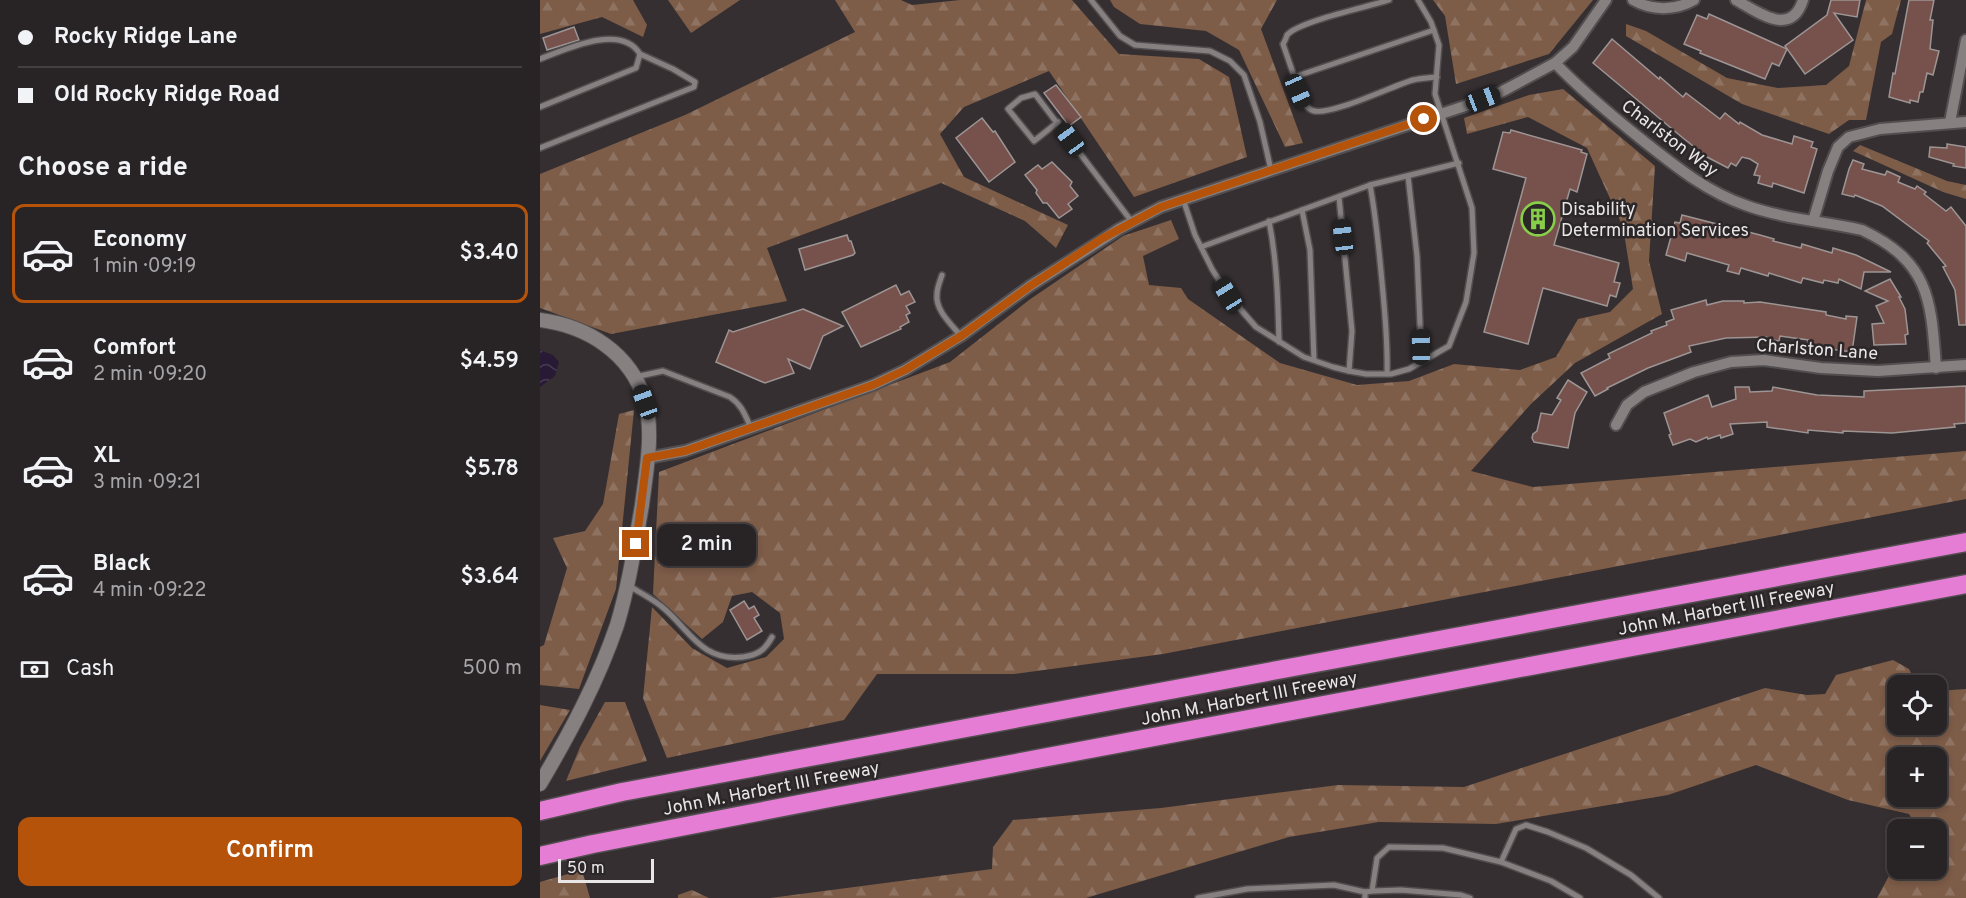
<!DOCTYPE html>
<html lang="en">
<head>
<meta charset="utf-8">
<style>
  :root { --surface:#282325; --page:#302b2d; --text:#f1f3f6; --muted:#a5a4a7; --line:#444042; --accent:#b45309 }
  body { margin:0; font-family:Overpass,sans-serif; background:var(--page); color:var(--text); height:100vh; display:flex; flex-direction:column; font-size:22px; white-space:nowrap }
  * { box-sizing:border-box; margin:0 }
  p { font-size:20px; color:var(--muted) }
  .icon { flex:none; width:33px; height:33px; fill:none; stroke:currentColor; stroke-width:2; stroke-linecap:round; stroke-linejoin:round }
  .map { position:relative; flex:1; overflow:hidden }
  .sheet { display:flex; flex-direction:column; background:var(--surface); width:540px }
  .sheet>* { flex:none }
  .top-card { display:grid; align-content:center; height:132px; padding:0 18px; background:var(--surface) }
  .fabs { position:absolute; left:1347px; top:675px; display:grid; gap:12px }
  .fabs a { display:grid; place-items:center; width:60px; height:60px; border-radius:12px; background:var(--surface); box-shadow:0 3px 9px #0003,0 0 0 2px var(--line); font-size:30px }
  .scale { position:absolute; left:18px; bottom:15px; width:96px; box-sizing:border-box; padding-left:6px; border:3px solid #e9e6e7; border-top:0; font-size:16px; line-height:21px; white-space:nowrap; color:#e9e6e7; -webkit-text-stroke:4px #2b2627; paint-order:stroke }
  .end { position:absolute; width:27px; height:27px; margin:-14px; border:8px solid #b45309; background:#fff; box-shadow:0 0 0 3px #fff }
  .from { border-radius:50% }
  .bubble { position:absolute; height:42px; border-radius:12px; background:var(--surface); box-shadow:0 3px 9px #0003,0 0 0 2px var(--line); font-size:20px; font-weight:600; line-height:42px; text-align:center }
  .car { position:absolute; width:18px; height:36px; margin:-18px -9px; border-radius:8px; box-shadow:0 0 4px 2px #0007; background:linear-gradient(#222 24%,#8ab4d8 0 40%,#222 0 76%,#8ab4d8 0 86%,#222 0) }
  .top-card b { display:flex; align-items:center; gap:21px; height:57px; font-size:22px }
  .top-card b+b { border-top:2px solid var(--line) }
  .top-card i { width:15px; height:15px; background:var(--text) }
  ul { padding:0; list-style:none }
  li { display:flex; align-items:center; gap:18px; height:99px; margin:0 12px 9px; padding:0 6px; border:3px solid transparent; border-radius:12px }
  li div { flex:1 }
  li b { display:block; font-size:22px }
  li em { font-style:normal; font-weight:600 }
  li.active { border-color:var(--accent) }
  li>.icon { width:54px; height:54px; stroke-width:1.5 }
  h2 { padding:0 18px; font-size:27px; line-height:72px }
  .pay { display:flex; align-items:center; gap:15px; height:66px; padding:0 18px; font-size:22px }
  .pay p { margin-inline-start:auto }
  .action { display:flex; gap:12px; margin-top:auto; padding:12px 18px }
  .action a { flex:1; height:69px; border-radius:12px; background:var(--accent); color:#fff; font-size:24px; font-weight:600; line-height:69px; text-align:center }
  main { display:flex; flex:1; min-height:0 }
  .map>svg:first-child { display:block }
</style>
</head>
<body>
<main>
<section class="sheet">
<div class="top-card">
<b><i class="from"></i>Rocky Ridge Lane</b>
<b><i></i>Old Rocky Ridge Road</b>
</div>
<h2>Choose a ride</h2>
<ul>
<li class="active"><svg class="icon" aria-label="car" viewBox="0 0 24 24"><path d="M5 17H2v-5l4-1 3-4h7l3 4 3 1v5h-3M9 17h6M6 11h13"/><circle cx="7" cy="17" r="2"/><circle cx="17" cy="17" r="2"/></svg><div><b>Economy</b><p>1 min · 09:19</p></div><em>$3.40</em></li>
<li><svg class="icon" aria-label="car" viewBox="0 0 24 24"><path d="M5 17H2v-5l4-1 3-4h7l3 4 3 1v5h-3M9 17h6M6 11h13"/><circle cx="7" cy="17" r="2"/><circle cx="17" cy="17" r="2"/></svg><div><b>Comfort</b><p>2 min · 09:20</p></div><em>$4.59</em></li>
<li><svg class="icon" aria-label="car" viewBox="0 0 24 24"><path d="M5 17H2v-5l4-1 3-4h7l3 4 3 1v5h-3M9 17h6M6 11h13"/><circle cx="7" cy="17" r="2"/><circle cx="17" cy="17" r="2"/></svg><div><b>XL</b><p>3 min · 09:21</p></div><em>$5.78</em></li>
<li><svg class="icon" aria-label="car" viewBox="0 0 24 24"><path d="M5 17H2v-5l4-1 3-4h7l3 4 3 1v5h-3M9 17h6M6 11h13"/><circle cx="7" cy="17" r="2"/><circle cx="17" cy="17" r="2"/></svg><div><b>Black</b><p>4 min · 09:22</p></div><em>$3.64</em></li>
</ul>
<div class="pay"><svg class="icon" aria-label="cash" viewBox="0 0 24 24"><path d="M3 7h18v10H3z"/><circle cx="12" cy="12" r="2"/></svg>Cash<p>500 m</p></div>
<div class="action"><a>Confirm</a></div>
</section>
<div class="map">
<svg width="1426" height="898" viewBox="0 0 1426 898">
  <defs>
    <pattern id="forest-firs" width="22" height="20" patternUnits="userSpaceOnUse" patternTransform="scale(1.5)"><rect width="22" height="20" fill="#7d5c48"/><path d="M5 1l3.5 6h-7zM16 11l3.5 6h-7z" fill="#8f7362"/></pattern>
    <pattern id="water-waves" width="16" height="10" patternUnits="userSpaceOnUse" patternTransform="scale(1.5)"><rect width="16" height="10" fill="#281a35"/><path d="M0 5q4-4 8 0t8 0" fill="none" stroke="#473b52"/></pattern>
  </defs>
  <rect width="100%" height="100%" fill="#352f31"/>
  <!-- forest -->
  <g fill="url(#forest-firs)" fill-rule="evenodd">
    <path d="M0 0H93L107 25 103 37 62 17 0 34Z"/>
    <path d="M128 0H200L151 33Z"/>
    <path d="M295 0H361L372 5 420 0H532L579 54 659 59 689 77 707 157 594 197 509 71 424 107 400 134 424 177 528 225 516 248 485 221 401 183 227 248 247 301 71 334 0 308V174L145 115 315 32Z"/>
    <path d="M570 0H737L721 29 763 143 745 147 699 50 666 31 600 24 574 7Z"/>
    <path d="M893 0H1053L1009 54 916 84 905 16Z"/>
    <path d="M1326 0H1361L1352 34 1341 42 1326 120H1309L1289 134 1202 104 1086 36V24L1106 31 1187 78 1238 88 1286 85 1309 66Z"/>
    <path d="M1023 89 1115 166 1109 261 1122 314 1035 363 991 404 931 471 993 487 1426 451V499L623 654 474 674H337L304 720 127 758 103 698 112 607 152 648 187 668 226 657 244 639 240 613 212 592 192 596 183 622 162 639 113 594 119 472 410 362 489 300 583 236 631 220 639 239 603 256 609 285 641 288 648 299 740 363 817 385 869 381 914 364 980 370 1016 357 1038 319 1070 312 1093 289 1083 227 1047 148 988 117 927 134 924 118 989 95Z"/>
    <path d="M1320 145 1407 181 1426 185V199L1403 192 1313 151Z"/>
    <path d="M94 410 76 589 39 689 0 685V647L4 645 27 568 13 538 45 531 63 504 79 414Z"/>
    <path d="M1353 660 1369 669 1377 685 1358 686V724H1396L1397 691 1426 689V898H1337L1357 861 1358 868H1396V830L1375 829 1377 827 1369 814 1308 800 1216 765 1128 795 956 824 839 822 749 837 546 898H230L452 869 453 847 473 820 621 808 798 785 924 787 1225 688 1267 695 1285 694 1296 675ZM1358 758H1396V796H1358Z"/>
    <path d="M65 702H85L107 761 26 781 40 747Z"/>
    <path d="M0 705 30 710 0 761Z"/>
    <path d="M42 870 50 898H0V882Z"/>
    <path d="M152 890 169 898H138V895Z"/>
  </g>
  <!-- water -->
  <path fill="url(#water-waves)" d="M0 350 13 355 19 362 15 376 0 387Z"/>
  <!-- building -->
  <g fill="#77514c" stroke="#9c9594" stroke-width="1.5">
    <path d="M1291 0H1320L1317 17 1294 13 1313 40 1265 74 1245 46 1287 15Z"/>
    <path d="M1369 0H1394L1390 20H1393L1390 49 1399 51 1393 75 1387 73 1383 92H1380L1378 102 1370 100V103L1349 97 1353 73 1355 74Z"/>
    <path d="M1169 14 1247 49 1239 66 1232 63 1225 79 1160 53 1161 51 1144 44 1157 15 1167 19Z"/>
    <path d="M34 27 39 40 7 50 3 38Z"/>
    <path d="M1072 39 1119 79 1120 77 1143 97 1146 93 1180 119 1185 113 1199 124 1200 122 1222 135 1252 144 1254 136 1273 142 1271 147 1277 149 1264 193 1233 183 1232 187 1218 183 1220 176 1214 175 1218 164 1210 159 1202 157 1196 166 1191 163 1188 168 1167 157 1143 138 1053 63Z"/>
    <path d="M516 85 541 117 529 126 504 93Z"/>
    <path d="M442 118 453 132 455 131 475 162 449 182 416 138Z"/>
    <path d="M971 130 1042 150 1041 152 1047 154 1037 192 1030 189 1014 245 1079 263 1074 282 1080 283 1076 297 1070 295 1067 306 1003 288 988 344 944 332 986 178 953 169 963 132 970 133Z"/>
    <path d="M1407 144 1426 147V168L1413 166 1414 164 1389 157 1390 147 1407 148Z"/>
    <path d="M1313 160 1324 164 1322 169 1345 175 1347 171 1360 177 1358 182 1375 189 1377 186 1386 192 1384 194 1406 211 1411 207 1426 226V325H1419L1415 290 1403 267 1406 266 1387 243 1389 241 1342 206 1315 195 1314 197 1302 194 1309 169Z"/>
    <path d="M512 162 532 182 530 186 538 196 528 204 532 209 519 218 507 203H503L496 193 497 190 485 175 498 165 502 169Z"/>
    <path d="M1142 215 1220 235 1234 239 1233 241 1261 248 1262 244 1292 253 1293 248 1316 255 1351 272H1324L1321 289 1299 279 1298 283 1284 280 1283 283 1263 278 1261 283 1229 273 1228 276 1201 268 1199 274 1187 271 1189 265 1147 253 1145 261 1126 255 1135 222 1140 223Z"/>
    <path d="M307 235 309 241H311L315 253 313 255 265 270 259 249Z"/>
    <path d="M1350 279 1361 297H1359L1365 309 1368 334 1365 335 1366 344 1334 345 1332 324 1344 323 1336 306 1348 301 1325 291Z"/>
    <path d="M356 285 361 295 369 291 375 302 366 306 370 313 366 315 369 322 360 327 361 329 321 347 302 312Z"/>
    <path d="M1166 300 1167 305 1183 301H1204V303L1220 302 1286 312V315L1306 319V316L1317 317 1312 352 1267 346 1268 340 1240 336 1239 341 1225 339 1226 337 1186 338 1149 346 1151 352 1108 368 1067 388 1068 389 1055 396 1041 373 1070 358 1068 354 1112 333 1111 331 1127 325 1126 322 1134 319 1131 310Z"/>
    <path d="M263 309 303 326 283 336 270 369 248 359 254 373 225 383 176 362 189 330 193 332Z"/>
    <path d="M1028 380 1047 392 1035 413 1028 448 994 442 992 438 993 434 997 431 1001 413 1012 415 1021 400 1017 398Z"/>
    <path d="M1426 386V423L1414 424 1415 427 1352 433 1303 431V433L1268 430V433L1227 427V422L1190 424 1193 434 1181 438 1180 435 1168 439 1167 437 1156 442 1150 439 1133 445 1129 435 1131 434 1124 413 1168 395 1172 407 1196 399 1195 387H1209L1210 392 1232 391 1233 387 1277 395 1324 397V391Z"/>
    <path d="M204 601 209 609 214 606 219 615 214 618 222 631 207 640 190 610Z"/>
  </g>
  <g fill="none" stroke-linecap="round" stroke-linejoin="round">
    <defs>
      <g id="lane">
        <path d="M551 0 580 36 595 45 670 51 690 61 704 75 720 122 731 170"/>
        <path d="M849 0C828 7 759 21 747 35 747 36 744 43 743 44L763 102C766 106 769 110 774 111 793 115 852 86 873 80 881 78 889 78 897 77"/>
        <path d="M0 59C26 49 81 23 100 54L96 68 0 107"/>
        <path d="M754 77 894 30"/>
        <path d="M518 122 494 141 468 109 481 98 495 94 592 222"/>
        <path d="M0 148 154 87 155 82 133 69 100 54"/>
        <path d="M868 176 877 256 881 347 885 360"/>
        <path d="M830 185C836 217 839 249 842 282 845 313 848 343 847 374"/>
        <path d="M799 197 812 331 809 371"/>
        <path d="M643 199 655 235 672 269 688 295 716 327 764 357 793 367 809 371 826 374H851L869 369 909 346 926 302 934 253 932 208 895 94 899 45 891 22 878 0"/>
        <path d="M762 210 770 250 774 360"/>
        <path d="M729 221C737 261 738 302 739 342"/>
        <path d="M661 247 830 185 919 163"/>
        <path d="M402 275C400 281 397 288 397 294 395 310 411 324 421 336"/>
        <path d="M95 377 123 371 190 397C202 405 205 415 211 428"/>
        <path d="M89 586C99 592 111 598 121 606 149 628 160 662 203 657 218 655 225 650 232 637"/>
        <path d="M961 862 1011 881 1040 898"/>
        <path d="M832 891 861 890 921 895 930 898"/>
        <path d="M825 892 832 891 837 858 849 847 903 848 961 862 976 829 986 825 1008 832 1046 848 1091 875 1119 898"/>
        <path d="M658 898 707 889 794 885 825 892V898"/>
      </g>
      <g id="street">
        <path d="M1093 0C1112 11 1135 11 1154 0"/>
        <path d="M1196 0C1218 12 1251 38 1263 0"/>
        <path d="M1015 63C1042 91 1071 115 1101 139 1134 165 1165 191 1205 205 1243 219 1283 221 1322 230 1390 262 1391 300 1396 368"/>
        <path d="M1410 122 1426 40"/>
        <path d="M1273 221 1288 171 1298 147 1309 137 1340 129 1426 122"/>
        <path d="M1076 425 1087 405 1104 392 1154 372 1191 362 1224 360 1281 368 1338 371 1426 365"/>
        <path d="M107 458 145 451 333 385 365 370 421 336 490 286 579 229 621 207 925 106 961 92 1015 63 1033 47 1066 0"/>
      </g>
      <path id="secondary" d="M0 320C47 326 91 353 105 401 114 433 106 472 102 505 95 545 89 585 77 625 58 681 30 733 0 784"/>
      <g id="highway">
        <path d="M0 811 82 792 1426 542"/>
        <path d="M0 856 53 844 290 798 1426 584"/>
      </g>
    </defs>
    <!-- lane casing -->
    <use href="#lane" stroke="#524e4f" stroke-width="8"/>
    <!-- street casing -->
    <use href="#street" stroke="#524e4f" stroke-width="14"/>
    <!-- secondary casing -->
    <use href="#secondary" stroke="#524e4f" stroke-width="16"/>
    <!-- highway casing -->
    <use href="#highway" stroke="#524e4f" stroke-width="21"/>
    <!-- lane -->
    <use href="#lane" stroke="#868081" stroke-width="5"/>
    <!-- street -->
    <use href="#street" stroke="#868081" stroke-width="10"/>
    <!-- secondary -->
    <use href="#secondary" stroke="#868081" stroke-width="14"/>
    <!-- highway -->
    <use href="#highway" stroke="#e47dd3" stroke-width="18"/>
  </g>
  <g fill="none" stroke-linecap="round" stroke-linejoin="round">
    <!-- route -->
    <path stroke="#b45309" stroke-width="8" d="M96 544 107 458 145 451 333 385 365 370 421 336 490 286 563 238 621 207 884 119"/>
  </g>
  <!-- icons -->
  <defs>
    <symbol id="building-ring" viewBox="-11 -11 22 22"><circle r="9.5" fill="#2b2627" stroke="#88cf49" stroke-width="1.5"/><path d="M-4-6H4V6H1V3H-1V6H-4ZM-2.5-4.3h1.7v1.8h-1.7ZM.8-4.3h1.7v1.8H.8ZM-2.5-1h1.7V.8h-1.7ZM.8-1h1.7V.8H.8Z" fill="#88cf49"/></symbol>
  </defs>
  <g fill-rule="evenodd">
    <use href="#building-ring" x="979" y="200" width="38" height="38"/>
  </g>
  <g text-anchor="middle" stroke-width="5" stroke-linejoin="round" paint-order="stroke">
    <!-- street labels -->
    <g font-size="18" fill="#e9e6e7" stroke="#2b2627">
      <text transform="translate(1130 138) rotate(37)" y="6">Charlston Way</text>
      <text transform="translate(1277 349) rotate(4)" y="6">Charlston Lane</text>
      <text transform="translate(1186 608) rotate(-11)" y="6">John M. Harbert III Freeway</text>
      <text transform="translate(709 698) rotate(-11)" y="6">John M. Harbert III Freeway</text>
      <text transform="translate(231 788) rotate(-11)" y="6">John M. Harbert III Freeway</text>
    </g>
    <!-- poi labels -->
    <g font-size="18" fill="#e9e6e7" stroke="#2b2627" text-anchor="start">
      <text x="1021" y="215">Disability<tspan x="1021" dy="21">Determination Services</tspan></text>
    </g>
  </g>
</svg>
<div class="fabs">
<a><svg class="icon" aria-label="locate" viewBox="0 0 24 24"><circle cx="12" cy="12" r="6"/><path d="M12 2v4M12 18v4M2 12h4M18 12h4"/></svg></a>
<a>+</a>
<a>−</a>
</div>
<div class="scale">50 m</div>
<i class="end from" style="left:884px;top:119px"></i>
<i class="end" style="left:96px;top:544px"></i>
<div class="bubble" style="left:117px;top:524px;width:99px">2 min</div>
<i class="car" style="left:758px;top:91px;rotate:156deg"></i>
<i class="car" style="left:943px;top:99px;rotate:69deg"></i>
<i class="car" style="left:530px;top:139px;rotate:324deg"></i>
<i class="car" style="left:803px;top:237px;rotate:353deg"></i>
<i class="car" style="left:688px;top:295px;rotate:328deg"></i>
<i class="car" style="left:881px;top:347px;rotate:359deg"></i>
<i class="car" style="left:105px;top:402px;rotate:340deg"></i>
</div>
</main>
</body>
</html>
